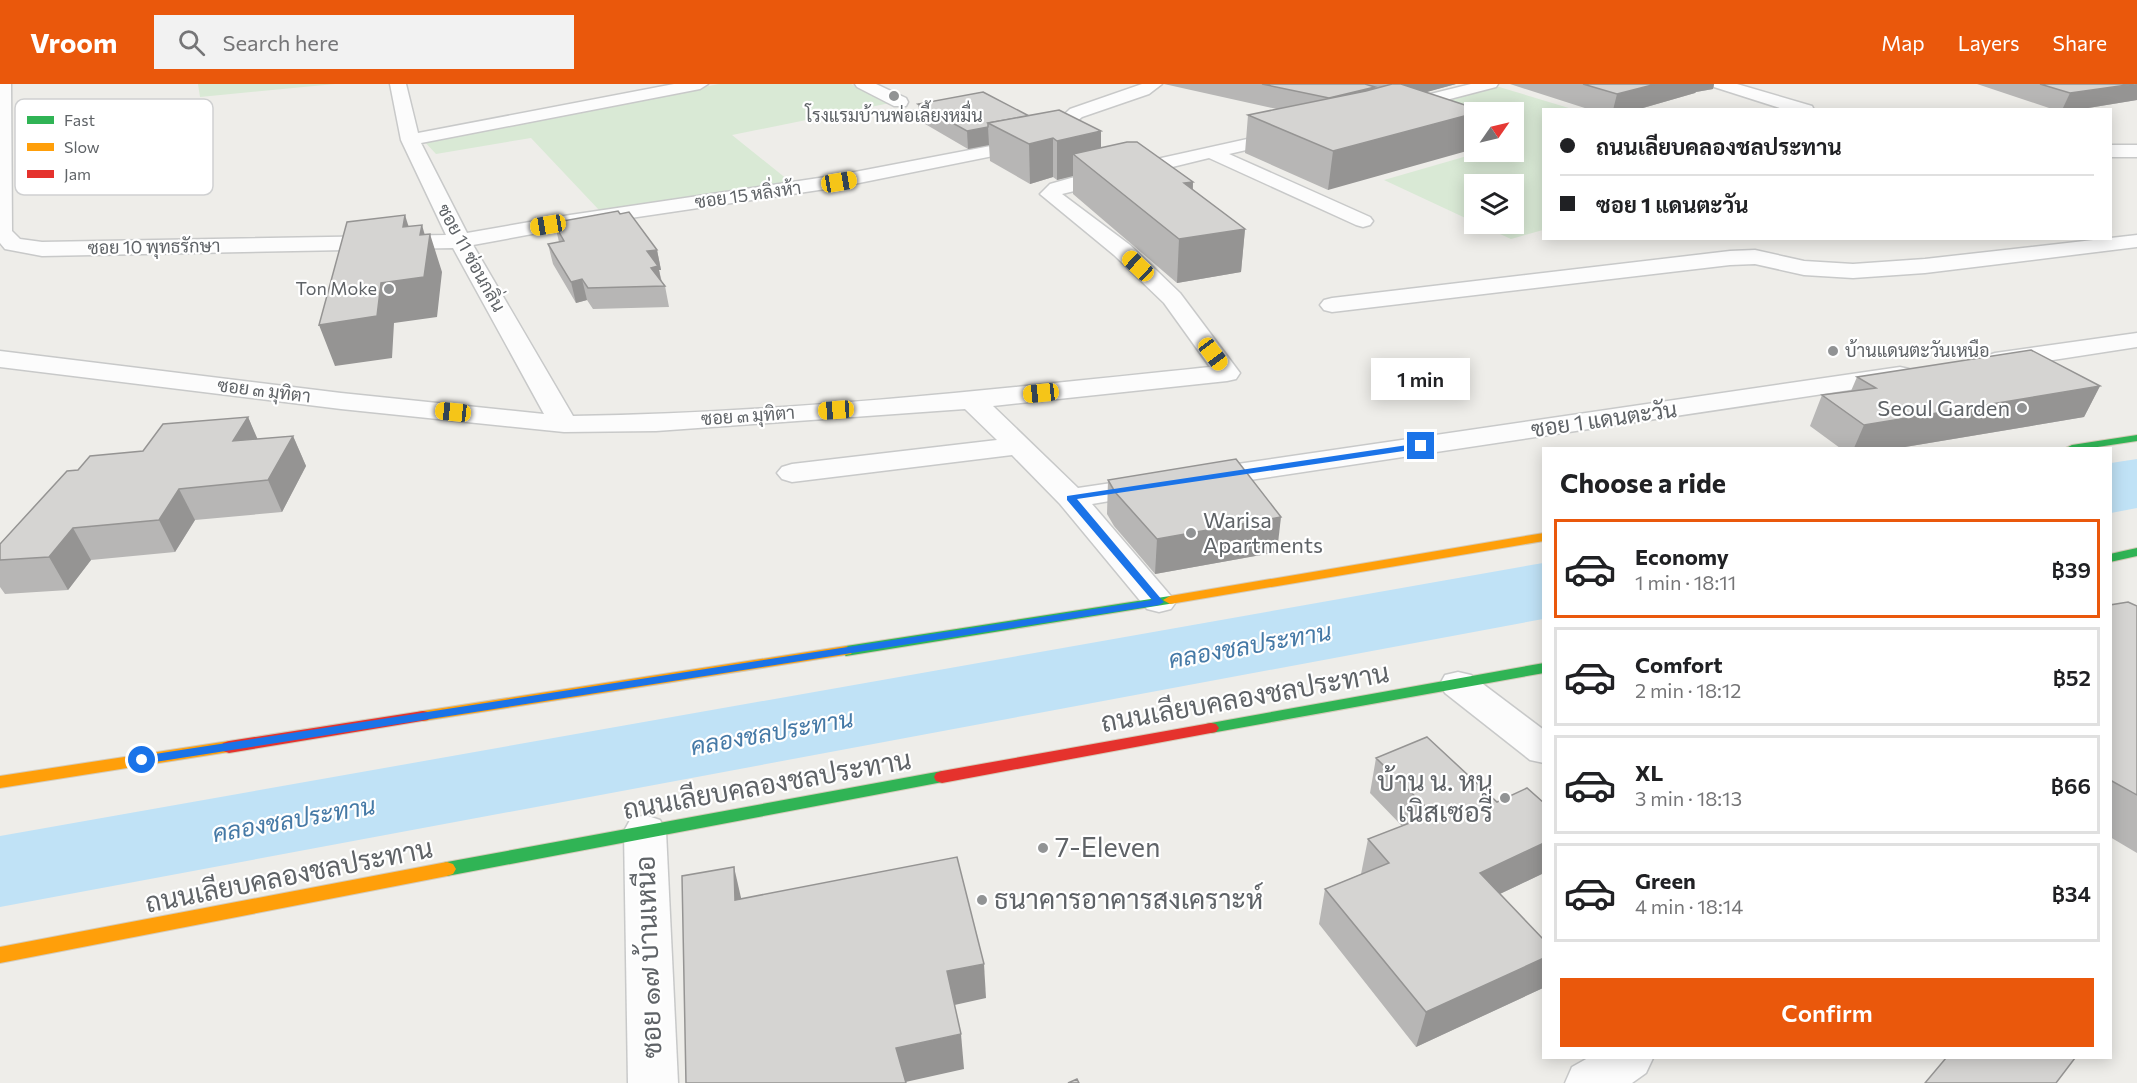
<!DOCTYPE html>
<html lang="en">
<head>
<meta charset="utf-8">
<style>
  :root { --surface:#fff; --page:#f2f2f2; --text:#202124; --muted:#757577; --line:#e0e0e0; --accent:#ea580c }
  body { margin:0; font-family:Commissioner,Sarabun,sans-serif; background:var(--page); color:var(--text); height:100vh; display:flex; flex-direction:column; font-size:22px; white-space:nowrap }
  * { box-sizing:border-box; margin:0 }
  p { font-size:20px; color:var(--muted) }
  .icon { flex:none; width:33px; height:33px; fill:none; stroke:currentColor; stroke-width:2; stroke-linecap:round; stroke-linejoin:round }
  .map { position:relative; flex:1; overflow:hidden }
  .details { position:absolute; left:1542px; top:363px; width:570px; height:612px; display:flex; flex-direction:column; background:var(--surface); border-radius:0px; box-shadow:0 3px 15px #0003 }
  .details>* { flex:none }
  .banner { position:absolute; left:1542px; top:24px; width:570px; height:132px; border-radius:0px; box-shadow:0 3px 15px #0003; display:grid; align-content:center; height:132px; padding:0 18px; background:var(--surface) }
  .needle { width:39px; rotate:56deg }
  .buttons { position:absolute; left:1464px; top:18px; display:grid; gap:12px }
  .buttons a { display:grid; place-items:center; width:60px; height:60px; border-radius:0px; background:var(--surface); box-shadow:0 3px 15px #0003; font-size:30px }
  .end { position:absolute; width:27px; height:27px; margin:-14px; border:8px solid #1a73e8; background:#fff; box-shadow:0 0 0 3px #fff }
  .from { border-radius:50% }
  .bubble { position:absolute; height:42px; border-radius:0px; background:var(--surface); box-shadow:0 3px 15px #0003; font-size:20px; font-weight:600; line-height:42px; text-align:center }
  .car { position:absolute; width:18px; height:36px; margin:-18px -9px; border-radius:8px; box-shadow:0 0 4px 2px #0007; background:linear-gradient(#f5c518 24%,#345 0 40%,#f5c518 0 76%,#345 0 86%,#f5c518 0) }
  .banner b { display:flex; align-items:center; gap:21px; height:57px; font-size:22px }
  .banner b+b { border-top:2px solid var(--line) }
  .banner i { width:15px; height:15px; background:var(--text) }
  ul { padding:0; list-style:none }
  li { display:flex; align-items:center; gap:18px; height:99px; margin:0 12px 9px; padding:0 6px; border:3px solid var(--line); border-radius:0px }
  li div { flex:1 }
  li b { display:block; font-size:22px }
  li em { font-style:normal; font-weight:600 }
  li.selected { border-color:var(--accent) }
  li>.icon { width:54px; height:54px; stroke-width:1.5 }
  h2 { padding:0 18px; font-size:27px; line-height:72px }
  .cta { display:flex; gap:12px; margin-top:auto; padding:12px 18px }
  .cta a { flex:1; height:69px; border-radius:0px; background:var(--accent); color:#fff; font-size:24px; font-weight:600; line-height:69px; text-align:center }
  header { display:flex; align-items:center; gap:36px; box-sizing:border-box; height:84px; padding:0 30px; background:var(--accent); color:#fff }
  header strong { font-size:28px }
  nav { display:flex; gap:33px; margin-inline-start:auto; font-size:21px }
  .search { width:420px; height:54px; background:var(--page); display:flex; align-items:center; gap:15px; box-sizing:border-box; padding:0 21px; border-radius:0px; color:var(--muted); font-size:22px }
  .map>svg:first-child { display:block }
</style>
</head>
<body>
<header>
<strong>Vroom</strong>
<div class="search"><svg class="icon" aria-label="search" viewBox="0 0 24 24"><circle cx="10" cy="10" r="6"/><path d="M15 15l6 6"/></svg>Search here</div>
<nav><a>Map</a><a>Layers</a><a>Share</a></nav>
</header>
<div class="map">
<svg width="2137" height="999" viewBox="0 0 2137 999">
  <rect width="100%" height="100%" fill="#eeede9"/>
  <!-- green -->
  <g fill="#d9e9d5">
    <path d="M198 0H335L200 13Z"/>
    <path d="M719 0H851L890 19 732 51 793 100 599 126 531 54 436 70 423 56Z"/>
    <path d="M1496 2 1572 25 1544 26 1543 146 1511 155 1478 140H1514V100H1474V138L1384 96 1481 68H1514V28L1392 29Z"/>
  </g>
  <!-- water -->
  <g fill="#c0e2f6">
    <path d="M2137 375V424L2111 429V379Z"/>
    <path d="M1543 479V535L0 823V752Z"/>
  </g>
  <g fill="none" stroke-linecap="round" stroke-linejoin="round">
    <defs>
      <g id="street">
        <path d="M0 0H11L12 147 20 155 42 158 446 151 401 56 390 0H406L418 49 674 0H708L700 5 421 59 467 149 570 131 839 91 1033 54 1039 55 1042 59 1039 63 1033 64 839 103 570 143 473 161 573 332C786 329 998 305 1210 283L1164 219 1114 171 1040 110 1050 100 1071 94 1288 46 1294 47 1297 51 1294 55 1229 70 1370 133 1373 137 1370 141 1363 143 1356 141 1209 74 1062 110 1130 161 1180 209 1240 289 1236 295 1227 297 993 322 1078 404 1152 393 1163 396 1167 402 1163 408 1092 420 1176 518 1171 525 1159 528 1147 525 1060 420 1012 371 792 398 782 395 777 389 782 383 792 380 997 356 965 325 656 347 564 348 341 325 0 283V267L341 309 544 330 453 164 42 172 5 165 0 159Z"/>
        <path d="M855 0H876L906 14 908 18 906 22H894L857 3Z"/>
        <path d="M1142 0H1162L1149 10 1082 33 1070 43 1073 55 1070 59H1058L1052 42 1070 25Z"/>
        <path d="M1471 0H1498L1496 3 1396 29 1390 28 1387 24 1390 20Z"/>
        <path d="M1712 0H1737L1812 22 1814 26H1786L1714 3Z"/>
        <rect x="2110" y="61" width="27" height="12"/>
        <path d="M2137 151V163L1925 189 1853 194 1804 191 1755 180 1730 181 1332 228 1324 226 1320 221 1324 216 1332 214 1730 167 1755 166 1804 177 1853 180 1925 175Z"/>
        <path d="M2137 249V263L1995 285 1986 282 1982 277 1986 272 1995 269Z"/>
        <path d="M1900 283 1909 285 1913 291 1909 297 1203 403 1193 400 1188 394 1193 388 1203 385Z"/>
        <path d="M1458 588 1471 591 1544 646V679L1530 676 1445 609 1440 600 1445 591Z"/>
        <path d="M645 731 660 736 666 747 678 999H628L624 747 630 736Z"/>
        <path d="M1588 974H1653L1646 989 1632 999H1565L1572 983Z"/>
      </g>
      <g id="fast">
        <path d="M2137 351V357L2091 364H2066L2072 361Z"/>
        <path d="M2137 464V472L2110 478V470Z"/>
        <path d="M1170 512 1175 513 1177 516 1175 519 846 572 839 567 846 562Z"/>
        <path d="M1544 579V589L1211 649 1206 648 1203 644 1206 640 1211 639Z"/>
        <path d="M942 687 948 689 950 693 948 697 447 792 441 790 438 785 441 780 447 778Z"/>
      </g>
      <g id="slow">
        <path d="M1544 449V457L1170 520 1163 516 1170 512Z"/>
        <path d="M846 562 851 564 853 567 851 570 423 637 418 636 415 632 418 628 423 627Z"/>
        <path d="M229 657 235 659 237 663 235 667 0 704V692Z"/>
        <path d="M447 778 453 780 456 785 453 790 447 792 0 879V863Z"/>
      </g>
      <g id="jam">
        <path d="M423 627 428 628 431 632 428 636 229 669 223 667 221 663 223 659 229 657Z"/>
        <path d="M1211 639 1216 640 1219 644 1216 648 942 699 936 697 934 693 936 689 942 687Z"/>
      </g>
    </defs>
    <!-- street casing -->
    <use href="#street" stroke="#c8c9c9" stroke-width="3"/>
    <!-- fast casing -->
    <use href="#fast" stroke="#d5cbb9" stroke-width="2"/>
    <!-- slow casing -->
    <use href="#slow" stroke="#d5cbb9" stroke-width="2"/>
    <!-- jam casing -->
    <use href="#jam" stroke="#d5cbb9" stroke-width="2"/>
    <!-- street -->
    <use href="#street" fill="#fcfcfc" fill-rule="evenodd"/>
    <!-- fast -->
    <use href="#fast" fill="#30b455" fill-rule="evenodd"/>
    <!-- slow -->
    <use href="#slow" fill="#ff9f0a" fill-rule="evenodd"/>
    <!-- jam -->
    <use href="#jam" fill="#e5322d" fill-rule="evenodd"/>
  </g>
  <!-- wall -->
  <g fill="#b7b6b5">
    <path d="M1164 0H1456L1426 8 1328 106 1245 69 1248 31 1277 25Z"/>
    <path d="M1510 0H1714L1713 5 1696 8 1695 9 1636 26H1591Z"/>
    <path d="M1977 0H2137V16L2076 26H2055Z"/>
    <path d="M918 20 1029 32 1101 64 1193 98V106L1245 145 1241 188 1177 199 1073 110V92L1057 96 1053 93 1030 100 990 77 989 61 968 65 920 37Z"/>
    <path d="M563 137 657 166 661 186H659L662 198 665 202 669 223 593 225 587 216 576 219 553 180 548 160 559 158 555 141 563 140Z"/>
    <path d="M1857 293 2100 302 2084 333 1899 364H1840L1810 342 1822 311 1851 307Z"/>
    <path d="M248 333 257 355 293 352 306 382 282 428 195 436 175 468 91 476 68 506 5 510 0 503V460L78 386 143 367Z"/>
    <path d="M1108 396 1277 468 1155 490 1114 442 1107 430Z"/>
    <path d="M2110 521 2137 522V769L2110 753Z"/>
    <path d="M1376 674 1544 789 1500 810 1543 904 1416 963 1319 840 1325 805 1361 790 1368 755 1402 742 1370 709Z"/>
  </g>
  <!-- shaded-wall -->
  <g fill="#959493">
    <path d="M1400 0H1456L1398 16Z"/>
    <path d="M1656 0H1714L1713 5 1696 8 1695 9 1636 26H1613L1617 10Z"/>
    <path d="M2137 0V16L2076 26H2062L2070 9Z"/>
    <path d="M1375 3 1372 24 1329 14Z"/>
    <path d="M1474 29V65L1328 106 1333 67Z"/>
    <path d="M988 43 989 61 968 65 967 47Z"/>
    <path d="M1101 47V86L1073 70V92L1057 96V57Z"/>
    <path d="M1053 54V93L1030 100 1029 60Z"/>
    <path d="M1193 98 1191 139 1184 99Z"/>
    <path d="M405 131 417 169 403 143Z"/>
    <path d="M422 141 428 162 430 150 442 188 437 233 394 239 392 274 335 282 319 241 381 199 420 151Z"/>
    <path d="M1245 145 1241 188 1177 199 1179 155Z"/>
    <path d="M657 166 661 186H659L662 202H655L647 167Z"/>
    <path d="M582 195 587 216 576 219 571 198Z"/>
    <path d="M2100 302 2084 333 1899 364H1854L1864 341Z"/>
    <path d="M248 333 261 363 233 357Z"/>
    <path d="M293 352 306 382 282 428 268 396Z"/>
    <path d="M179 405 195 436 175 468 159 436Z"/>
    <path d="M1281 433 1277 468 1155 490 1157 455Z"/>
    <path d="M73 444 91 476 68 506 49 473Z"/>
    <path d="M1544 759V789L1470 824 1480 789Z"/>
    <path d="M734 783 742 818 735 816Z"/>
    <path d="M1544 874 1543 904 1416 963 1426 928Z"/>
    <path d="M984 880 986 914 950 922 947 887Z"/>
    <path d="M961 950 964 985 901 999 896 964Z"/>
  </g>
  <!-- building -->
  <g fill="#d5d4d2" stroke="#959493" stroke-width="1.5">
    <path d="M1262 0H1365L1375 3 1329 14Z"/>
    <path d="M1392 0H1401L1483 27 1333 67 1248 31 1366 7Z"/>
    <path d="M1583 0H1656L1617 10Z"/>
    <path d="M2040 0H2134L2070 9Z"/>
    <path d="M983 8 1029 32 988 39V43L967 47 918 20Z"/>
    <path d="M1059 26 1101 47 1057 57 1053 54 1029 60 988 39Z"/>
    <path d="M1127 58H1137L1193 98 1184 99 1245 145 1179 155 1073 70Z"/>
    <path d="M618 127 620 130 629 128 657 166 647 167 658 182 651 184 665 202 588 204 582 195 571 198 548 160 564 157 555 141 565 140 563 137Z"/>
    <path d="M405 131 403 143 422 141 420 151 430 150 424 193 381 199 377 232 319 241 347 138Z"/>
    <path d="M2031 266 2100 302 1864 341 1822 311 1876 304 1857 293Z"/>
    <path d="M248 333 233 357 293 352 268 396 179 405 159 436 73 444 49 473 0 476V460L67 387 78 386 90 372 143 367 163 340Z"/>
    <path d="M1236 375 1281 433 1157 455 1115 408 1108 396Z"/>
    <path d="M2128 518 2137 522V711L2110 696V521Z"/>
    <path d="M1427 653 1497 718 1527 704 1544 719V759L1480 789 1544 856V874L1426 928 1325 805 1389 779 1368 755 1433 730 1376 674Z"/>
    <path d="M957 773 984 880 947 887 961 950 896 964 906 999H686L682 792 734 783 735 816Z"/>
    <path d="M1946 974H2075L2056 999H1925Z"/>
    <path d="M1077 995 1079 999H1068Z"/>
  </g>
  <!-- route -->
  <path fill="#1a73e8" d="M1421 359 1424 360V364L1077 415 1162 516 1164 518 1159 521 142 680 136 676 142 672 1152 516 1067 416V412Z"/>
  <!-- markers -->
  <g fill="#919394" stroke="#fff" stroke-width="2">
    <circle cx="894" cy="12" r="6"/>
    <circle cx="389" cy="205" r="6"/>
    <circle cx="1833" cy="267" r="6"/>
    <circle cx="2022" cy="324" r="6"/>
    <circle cx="1191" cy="449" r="6"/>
    <circle cx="1505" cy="714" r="6"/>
    <circle cx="1043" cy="764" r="6"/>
    <circle cx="982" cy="816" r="6"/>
  </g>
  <g text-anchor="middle" stroke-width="4.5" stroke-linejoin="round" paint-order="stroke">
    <!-- far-poi labels -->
    <g font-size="18" fill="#5f6367" stroke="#fff">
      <text x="894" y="38">โรงแรมบ้านพ่อเลี้ยงหมื่น</text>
      <text x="377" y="211" text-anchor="end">Ton Moke</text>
      <text x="1845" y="273" text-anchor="start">บ้านแดนตะวันเหนือ</text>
    </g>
    <!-- far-street labels -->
    <g font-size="18" fill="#5f6367" stroke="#fff">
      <text transform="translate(748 111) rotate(-8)" y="6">ซอย 15 หลิ่งห้า</text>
      <text transform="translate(154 163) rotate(-1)" y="6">ซอย 10 พุทธรักษา</text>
      <text transform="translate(471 174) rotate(61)" y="6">ซอย 11 ซ่อนกลิ่น</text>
      <text transform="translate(264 307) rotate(7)" y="6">ซอย ๓ มุทิตา</text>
      <text transform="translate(748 332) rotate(-4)" y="6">ซอย ๓ มุทิตา</text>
    </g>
    <!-- poi labels -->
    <g font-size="22" fill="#5f6367" stroke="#fff" text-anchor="end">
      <text x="2010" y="332">Seoul Garden</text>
      <text x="1203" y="444" text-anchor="start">Warisa<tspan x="1203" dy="25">Apartments</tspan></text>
    </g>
    <!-- street labels -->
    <g font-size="22" fill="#5f6367" stroke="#fff">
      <text transform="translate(1604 335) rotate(-8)" y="8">ซอย 1 แดนตะวัน</text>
    </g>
    <!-- water labels -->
    <g font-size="24" font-style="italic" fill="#4579a6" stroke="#fff">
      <text transform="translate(1250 562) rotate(-10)" y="8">คลองชลประทาน</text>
      <text transform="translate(772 649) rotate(-10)" y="8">คลองชลประทาน</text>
      <text transform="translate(294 736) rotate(-10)" y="8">คลองชลประทาน</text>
    </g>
    <!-- near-street labels -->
    <g font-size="27" fill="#5f6367" stroke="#fff">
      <text transform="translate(1245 614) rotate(-10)" y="9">ถนนเลียบคลองชลประทาน</text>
      <text transform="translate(767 701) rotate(-10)" y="9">ถนนเลียบคลองชลประทาน</text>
      <text transform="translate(289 792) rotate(-11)" y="9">ถนนเลียบคลองชลประทาน</text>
      <text transform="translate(649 873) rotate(-92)" y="9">ซอย ๑๗ บ้านเหนือ</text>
    </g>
    <!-- near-poi labels -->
    <g font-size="27" fill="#5f6367" stroke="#fff" text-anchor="start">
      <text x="1493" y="707" text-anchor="end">บ้าน น. หนู<tspan x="1493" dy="31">เนิสเซอรี่</tspan></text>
      <text x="1055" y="773">7-Eleven</text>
      <text x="994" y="825">ธนาคารอาคารสงเคราะห์</text>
    </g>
  </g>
  <!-- legend -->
  <rect x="15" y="15" width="198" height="96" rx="9" fill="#fff" stroke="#cfd0d1" stroke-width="1.5"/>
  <rect x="27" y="32" width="27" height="8" fill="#30b455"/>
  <rect x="27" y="59" width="27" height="8" fill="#ff9f0a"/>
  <rect x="27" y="86" width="27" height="8" fill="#e5322d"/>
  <g font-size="16" fill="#5f6367">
    <text x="64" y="42">Fast</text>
    <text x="64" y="69">Slow</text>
    <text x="64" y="96">Jam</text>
  </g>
</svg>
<div class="buttons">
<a><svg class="needle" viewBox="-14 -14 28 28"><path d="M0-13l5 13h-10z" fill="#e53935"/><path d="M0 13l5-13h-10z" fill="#757577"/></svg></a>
<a><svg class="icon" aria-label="layers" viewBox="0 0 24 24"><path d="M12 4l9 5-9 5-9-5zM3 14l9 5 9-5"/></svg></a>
</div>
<i class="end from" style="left:142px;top:676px"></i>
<i class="end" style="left:1421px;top:362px"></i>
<div class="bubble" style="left:1371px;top:274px;width:99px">1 min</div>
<i class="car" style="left:839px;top:98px;rotate:80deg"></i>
<i class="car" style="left:548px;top:141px;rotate:260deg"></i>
<i class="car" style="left:1138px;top:182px;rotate:313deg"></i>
<i class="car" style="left:1213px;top:270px;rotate:143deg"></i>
<i class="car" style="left:1041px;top:309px;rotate:264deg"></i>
<i class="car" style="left:836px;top:326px;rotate:266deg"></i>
<i class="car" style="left:453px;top:328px;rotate:276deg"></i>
<div class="banner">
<b><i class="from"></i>ถนนเลียบคลองชลประทาน</b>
<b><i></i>ซอย 1 แดนตะวัน</b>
</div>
<section class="details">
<h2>Choose a ride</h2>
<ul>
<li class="selected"><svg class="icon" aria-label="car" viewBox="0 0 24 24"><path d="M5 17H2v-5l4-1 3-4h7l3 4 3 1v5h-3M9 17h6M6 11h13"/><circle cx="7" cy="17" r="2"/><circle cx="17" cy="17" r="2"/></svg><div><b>Economy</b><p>1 min · 18:11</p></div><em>฿39</em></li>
<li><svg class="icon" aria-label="car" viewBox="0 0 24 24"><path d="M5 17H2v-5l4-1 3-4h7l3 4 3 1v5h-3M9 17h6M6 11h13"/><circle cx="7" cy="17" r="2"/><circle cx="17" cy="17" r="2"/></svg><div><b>Comfort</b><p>2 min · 18:12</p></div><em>฿52</em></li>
<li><svg class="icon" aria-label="car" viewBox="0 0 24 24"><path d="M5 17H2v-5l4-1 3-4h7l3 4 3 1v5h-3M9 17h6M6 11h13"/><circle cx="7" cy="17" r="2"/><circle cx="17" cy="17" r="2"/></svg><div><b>XL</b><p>3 min · 18:13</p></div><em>฿66</em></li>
<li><svg class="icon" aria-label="car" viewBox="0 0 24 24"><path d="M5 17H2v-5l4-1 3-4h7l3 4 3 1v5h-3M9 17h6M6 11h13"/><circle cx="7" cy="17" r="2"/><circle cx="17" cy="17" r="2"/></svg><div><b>Green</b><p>4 min · 18:14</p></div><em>฿34</em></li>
</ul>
<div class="cta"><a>Confirm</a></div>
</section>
</div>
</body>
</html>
